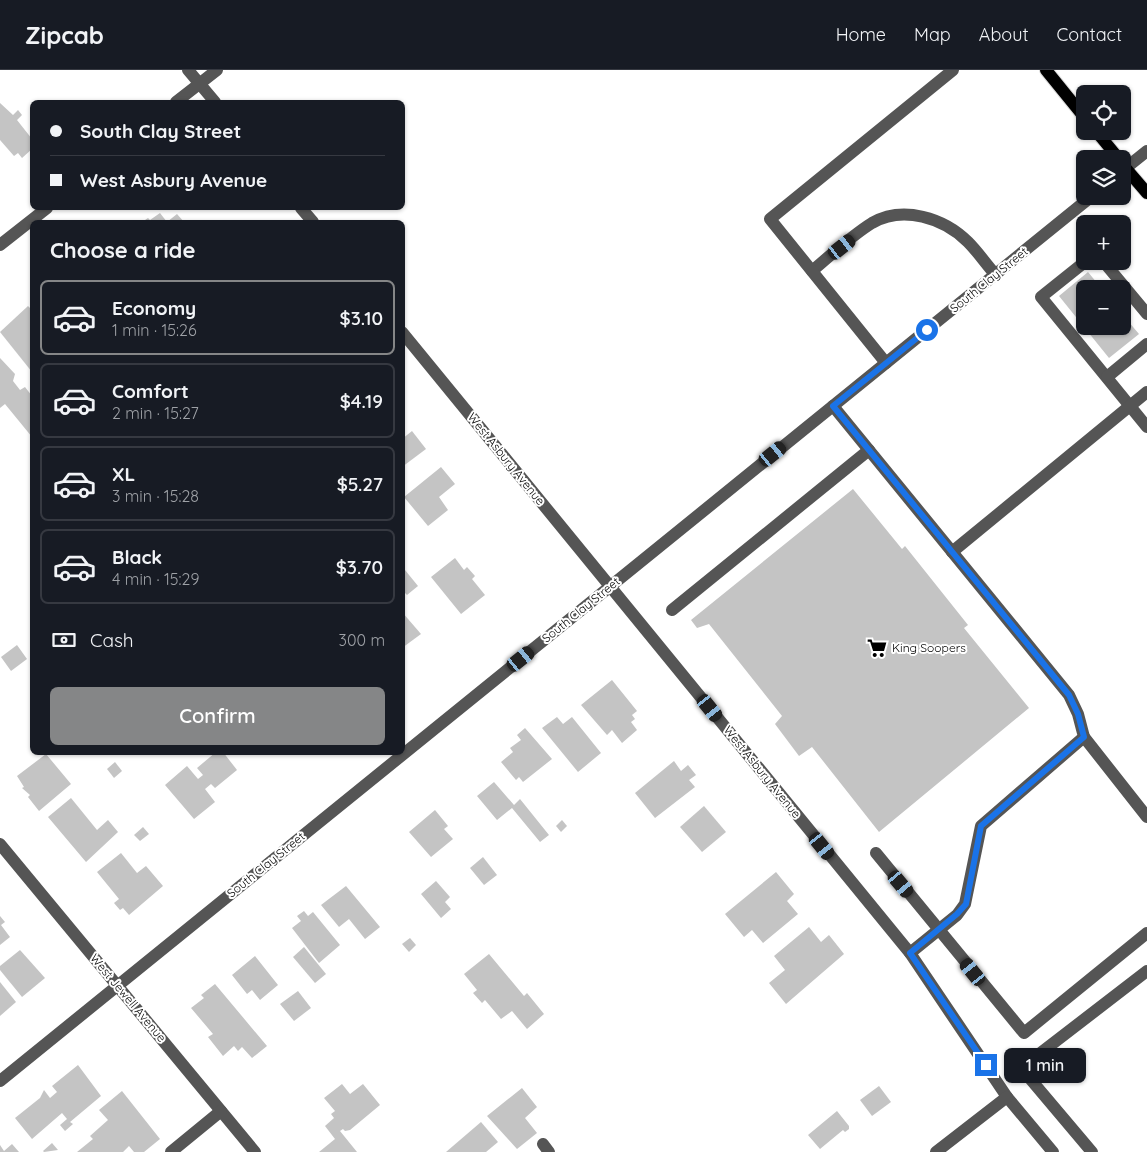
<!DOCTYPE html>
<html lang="en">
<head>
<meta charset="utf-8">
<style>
  :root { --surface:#171b24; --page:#242831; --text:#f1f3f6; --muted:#9ea1a6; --line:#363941; --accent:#858687 }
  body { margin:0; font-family:Quicksand,sans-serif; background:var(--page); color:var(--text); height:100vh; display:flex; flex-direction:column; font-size:19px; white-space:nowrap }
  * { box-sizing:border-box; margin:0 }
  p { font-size:16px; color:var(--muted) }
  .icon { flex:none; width:28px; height:28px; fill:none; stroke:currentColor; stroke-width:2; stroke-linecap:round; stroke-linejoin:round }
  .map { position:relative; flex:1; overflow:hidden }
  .sheet { position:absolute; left:30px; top:150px; width:375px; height:535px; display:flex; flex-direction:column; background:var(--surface); border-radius:8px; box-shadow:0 1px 4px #0004 }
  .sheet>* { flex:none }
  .hud { position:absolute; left:30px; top:30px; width:375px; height:110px; border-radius:8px; box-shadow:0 1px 4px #0004; display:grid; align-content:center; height:110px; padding:0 20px; background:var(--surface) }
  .fabs { position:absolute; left:1076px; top:15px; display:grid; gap:10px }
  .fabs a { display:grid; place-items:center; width:55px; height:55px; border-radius:8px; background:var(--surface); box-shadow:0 1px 4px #0004; font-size:25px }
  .end { position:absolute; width:22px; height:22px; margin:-11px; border:6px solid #1a73e8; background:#fff; box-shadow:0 0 0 2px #fff }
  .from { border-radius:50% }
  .bubble { position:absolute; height:35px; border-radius:8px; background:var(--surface); box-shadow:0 1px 4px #0004; font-size:16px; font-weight:600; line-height:35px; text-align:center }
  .car { position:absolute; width:15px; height:30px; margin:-15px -8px; border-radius:6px; box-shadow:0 0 4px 1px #0007; background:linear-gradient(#222 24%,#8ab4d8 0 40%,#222 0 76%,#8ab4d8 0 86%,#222 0) }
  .hud b { display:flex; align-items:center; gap:18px; height:48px; font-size:19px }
  .hud b+b { border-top:1px solid var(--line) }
  .hud i { width:12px; height:12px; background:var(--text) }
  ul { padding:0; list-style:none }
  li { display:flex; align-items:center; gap:15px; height:75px; margin:0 10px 8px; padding:0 10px; border:2px solid var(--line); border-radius:8px }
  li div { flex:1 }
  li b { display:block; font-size:19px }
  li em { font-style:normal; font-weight:600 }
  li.selected { border-color:var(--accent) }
  li>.icon { width:45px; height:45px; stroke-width:1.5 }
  h2 { padding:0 20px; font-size:22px; line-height:60px }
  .pay { display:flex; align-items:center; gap:12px; height:55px; padding:0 20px; font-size:19px }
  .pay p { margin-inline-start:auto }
  .button { display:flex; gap:10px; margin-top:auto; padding:10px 20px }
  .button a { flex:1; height:58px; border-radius:8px; background:var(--accent); color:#fff; font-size:20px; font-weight:600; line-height:58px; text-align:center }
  header { display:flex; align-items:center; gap:30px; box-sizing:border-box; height:70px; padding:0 25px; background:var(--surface); border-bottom:1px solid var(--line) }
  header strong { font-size:24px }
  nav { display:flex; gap:28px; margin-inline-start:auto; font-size:18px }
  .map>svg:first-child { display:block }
</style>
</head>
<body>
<header>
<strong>Zipcab</strong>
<nav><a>Home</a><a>Map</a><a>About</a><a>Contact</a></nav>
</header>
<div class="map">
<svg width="1147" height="1082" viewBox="0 0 1147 1082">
  <rect width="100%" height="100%" fill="#fff"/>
  <!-- building -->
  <g fill="#c4c4c4">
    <path d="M0 33 13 45 18 40 22 45 17 50 32 69 30 73 32 79 22 88 18 83 14 86 0 70Z"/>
    <path d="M160 143 167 152 177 144 184 152H142L148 148 150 150Z"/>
    <path d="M1088 202 1102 219H1085V256H1122V244L1139 264 1109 288 1059 226Z"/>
    <path d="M28 236 32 240V302L0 262Z"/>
    <path d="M0 288 15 304 13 311 20 320 25 317 32 326V367L5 334 0 338Z"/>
    <path d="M412 361 426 379 402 397V369Z"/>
    <path d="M441 397 455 414 439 427 448 440 428 456 404 427Z"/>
    <path d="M853 419 902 479 905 476 968 555 964 558 1029 638 879 762 812 677 799 686 775 654 782 646 709 554 697 558 691 550Z"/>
    <path d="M455 488 464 500 467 497 475 506 472 509 485 525 461 544 431 507Z"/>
    <path d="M405 500 418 516 407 525 402 520V502Z"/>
    <path d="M402 542 421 564 402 578Z"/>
    <path d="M17 575 27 589 11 601 1 587Z"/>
    <path d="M612 610 637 641 632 645 635 649 631 652 637 660 622 673 612 660 607 665 581 635Z"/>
    <path d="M557 647 563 654 572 647 601 683 578 702 542 658Z"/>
    <path d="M525 658 552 689 523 712 519 707 516 710 501 692 513 682 510 678 521 670 517 665Z"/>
    <path d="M216 682H223L237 700 215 718 211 714 205 719 215 732 194 749 165 715 187 696 198 709 203 705 197 698Z"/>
    <path d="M46 684 71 714 39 741 28 727 30 725 22 718 24 717 17 706Z"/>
    <path d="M674 691 681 701 688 695 696 705 689 710 695 717 655 748 635 723Z"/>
    <path d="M115 692 122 701 114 708 107 699Z"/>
    <path d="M494 712 514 735 520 729 549 765 540 772 512 738 497 750 477 726Z"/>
    <path d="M71 728 97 760 108 750 118 762 86 792 48 747Z"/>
    <path d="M704 736 726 762 702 782 680 757Z"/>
    <path d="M435 740 448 756 444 759 453 769 431 787 409 762Z"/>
    <path d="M562 750 567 756 561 762 556 756Z"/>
    <path d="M143 757 149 764 140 771 134 765Z"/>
    <path d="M121 783 137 803 146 796 163 816 129 845 123 838 120 840 114 833 119 829 97 802Z"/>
    <path d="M483 787 497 805 484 815 470 798Z"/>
    <path d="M776 802 794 824 787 831 798 844 763 873 752 860 744 867 725 844Z"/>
    <path d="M436 811 450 827 445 832 451 839 441 848 421 824Z"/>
    <path d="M346 816 380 857 365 869 349 849 339 857 321 835Z"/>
    <path d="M304 841 308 846 313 842 340 875 319 893 292 858 301 851 297 846Z"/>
    <path d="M0 846 5 852 1 855 10 867 0 875Z"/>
    <path d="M809 857 821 872 829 865 844 884 786 934 769 913 785 900 774 886Z"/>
    <path d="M410 868 416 875 409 882 402 874Z"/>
    <path d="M304 877 326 904 315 913 293 887Z"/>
    <path d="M20 880 45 908 22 927 0 900V896Z"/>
    <path d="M489 884 524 926 527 923 544 944 527 959 512 941 501 949 485 930 482 933 473 923 477 920 464 904Z"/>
    <path d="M255 886 278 915 260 930 252 920 247 924 232 905Z"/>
    <path d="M0 912 16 932 0 946Z"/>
    <path d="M215 914 267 976 252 988 242 977 238 981 234 976 223 986 208 967 213 964 191 938 204 928 201 925Z"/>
    <path d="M298 921 311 938 294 951 280 934Z"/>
    <path d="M78 995 101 1026 70 1052 73 1054 65 1061 60 1055 67 1049 62 1043 32 1069 15 1048 40 1028 44 1020 50 1028 57 1022 52 1016Z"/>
    <path d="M342 1014 350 1024 363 1014 380 1035 350 1060 345 1061 343 1059 340 1061 357 1082H319L335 1069 325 1056 334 1048 331 1044 335 1041 324 1028Z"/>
    <path d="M879 1016 891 1032 872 1046 860 1030Z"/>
    <path d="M522 1018 537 1037 525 1048 537 1063 517 1079 487 1046Z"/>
    <path d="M122 1021 160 1069 144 1082H134L129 1076 123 1082H77L93 1069 90 1066 108 1050 99 1040Z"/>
    <path d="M837 1041 849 1056V1059L845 1062 843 1060 820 1079 808 1065Z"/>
    <path d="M481 1052 498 1072 486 1082H446Z"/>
    <path d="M52 1073 58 1080 44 1082 43 1081Z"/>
    <path d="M12 1074 19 1082H0V1075L4 1081Z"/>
  </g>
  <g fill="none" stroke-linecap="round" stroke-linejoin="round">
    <defs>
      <g id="major">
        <path d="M1046 0 1085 48"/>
        <path d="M1096 61 1119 89"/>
        <path d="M1122 94 1147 123"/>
      </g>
    </defs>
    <!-- major casing -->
    <use href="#major" stroke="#dbdbdb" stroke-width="14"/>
    <!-- minor -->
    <g stroke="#555" stroke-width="12">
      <path d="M188 0 215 32"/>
      <path d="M176 32 217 0"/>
      <path d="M1122 101 1147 81"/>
      <path d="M301 138 313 152"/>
      <path d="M0 175 47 138"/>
      <path d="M1086 191 1041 227 1147 357"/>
      <path d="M1103 191 1147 244"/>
      <path d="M812 201C831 185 851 166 872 153 903 135 944 148 968 172 978 182 986 194 995 204"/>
      <path d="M402 262 910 883 1007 1027 1053 1082"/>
      <path d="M886 293 770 149 953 0"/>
      <path d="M1107 307 1147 274"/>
      <path d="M833 336 1069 625 1078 644 1084 667 981 756 965 834 957 845 910 883"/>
      <path d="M952 482 1147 322"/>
      <path d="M672 540 869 380"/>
      <path d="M1084 667 1147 747"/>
      <path d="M0 774 255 1082"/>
      <path d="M876 783 1024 963 1147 863"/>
      <path d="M0 1011 1092 126"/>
      <path d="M543 1074 549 1082"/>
      <path d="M171 1082 221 1041"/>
      <path d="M936 1082 1007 1027"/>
      <path d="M1092 1082 1021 998 1147 901"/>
    </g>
    <!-- major -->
    <use href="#major" stroke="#000" stroke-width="12"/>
  </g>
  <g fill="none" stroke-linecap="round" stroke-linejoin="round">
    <!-- route -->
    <path stroke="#1a73e8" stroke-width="6" d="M927 260 833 336 1069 625 1078 644 1084 667 981 756 966 834 957 844 910 883 986 995"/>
  </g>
  <!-- icons -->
  <defs>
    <symbol id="supermarket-bare" viewBox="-9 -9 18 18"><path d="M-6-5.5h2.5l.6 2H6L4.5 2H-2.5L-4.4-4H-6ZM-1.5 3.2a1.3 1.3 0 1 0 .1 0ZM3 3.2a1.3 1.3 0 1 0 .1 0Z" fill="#000" stroke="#fff" stroke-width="2.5" paint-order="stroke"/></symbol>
  </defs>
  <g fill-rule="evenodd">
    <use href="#supermarket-bare" x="863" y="564" width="28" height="28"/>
  </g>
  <g text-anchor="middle" stroke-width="4" stroke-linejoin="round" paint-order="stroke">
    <!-- street labels -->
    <g font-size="12" fill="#000" stroke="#fff">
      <text transform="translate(989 210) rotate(-39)" y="4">South Clay Street</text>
      <text transform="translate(506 389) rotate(51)" y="4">West Asbury Avenue</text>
      <text transform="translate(581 540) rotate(-39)" y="4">South Clay Street</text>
      <text transform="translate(762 702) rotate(51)" y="4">West Asbury Avenue</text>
      <text transform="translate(266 795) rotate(-39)" y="4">South Clay Street</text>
      <text transform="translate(128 928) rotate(50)" y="4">West Jewell Avenue</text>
    </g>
    <!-- poi labels -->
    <g font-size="12" fill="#000" stroke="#fff" text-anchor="start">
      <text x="892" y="582">King Soopers</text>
    </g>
  </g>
</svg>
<div class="fabs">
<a><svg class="icon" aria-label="locate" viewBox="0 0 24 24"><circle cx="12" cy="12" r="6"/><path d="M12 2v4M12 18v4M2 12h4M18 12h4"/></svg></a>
<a><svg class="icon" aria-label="layers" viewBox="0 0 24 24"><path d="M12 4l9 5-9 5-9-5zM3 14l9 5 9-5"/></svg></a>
<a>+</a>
<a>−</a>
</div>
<i class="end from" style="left:927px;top:260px"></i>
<i class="end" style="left:986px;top:995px"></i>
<div class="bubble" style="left:1004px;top:978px;width:82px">1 min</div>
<i class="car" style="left:842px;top:177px;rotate:52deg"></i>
<i class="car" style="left:773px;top:384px;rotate:51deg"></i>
<i class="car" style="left:521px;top:589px;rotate:51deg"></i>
<i class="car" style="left:710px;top:638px;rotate:141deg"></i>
<i class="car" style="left:822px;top:776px;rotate:141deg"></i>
<i class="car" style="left:901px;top:814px;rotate:140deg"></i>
<i class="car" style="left:973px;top:902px;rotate:321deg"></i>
<div class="hud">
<b><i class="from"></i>South Clay Street</b>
<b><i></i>West Asbury Avenue</b>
</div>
<section class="sheet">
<h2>Choose a ride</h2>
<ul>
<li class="selected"><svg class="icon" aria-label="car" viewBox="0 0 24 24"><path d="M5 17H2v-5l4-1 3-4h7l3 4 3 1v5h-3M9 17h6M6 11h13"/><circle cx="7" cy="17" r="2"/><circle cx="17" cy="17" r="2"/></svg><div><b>Economy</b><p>1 min · 15:26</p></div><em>$3.10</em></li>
<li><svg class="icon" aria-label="car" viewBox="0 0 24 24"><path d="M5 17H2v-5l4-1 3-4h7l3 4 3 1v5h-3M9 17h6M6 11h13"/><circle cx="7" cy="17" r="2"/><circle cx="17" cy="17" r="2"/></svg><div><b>Comfort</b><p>2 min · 15:27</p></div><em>$4.19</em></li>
<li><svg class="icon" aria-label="car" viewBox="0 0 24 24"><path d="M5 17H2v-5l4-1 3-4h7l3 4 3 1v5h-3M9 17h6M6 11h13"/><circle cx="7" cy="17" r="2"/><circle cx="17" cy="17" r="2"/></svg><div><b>XL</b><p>3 min · 15:28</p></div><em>$5.27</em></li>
<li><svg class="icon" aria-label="car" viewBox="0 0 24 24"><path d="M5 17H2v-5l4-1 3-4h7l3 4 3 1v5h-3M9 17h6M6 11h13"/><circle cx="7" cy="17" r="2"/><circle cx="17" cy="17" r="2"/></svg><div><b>Black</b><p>4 min · 15:29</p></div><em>$3.70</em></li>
</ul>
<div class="pay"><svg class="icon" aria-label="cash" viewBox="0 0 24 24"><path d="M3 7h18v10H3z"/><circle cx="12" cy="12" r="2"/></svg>Cash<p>300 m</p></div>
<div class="button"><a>Confirm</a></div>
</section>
</div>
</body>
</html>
